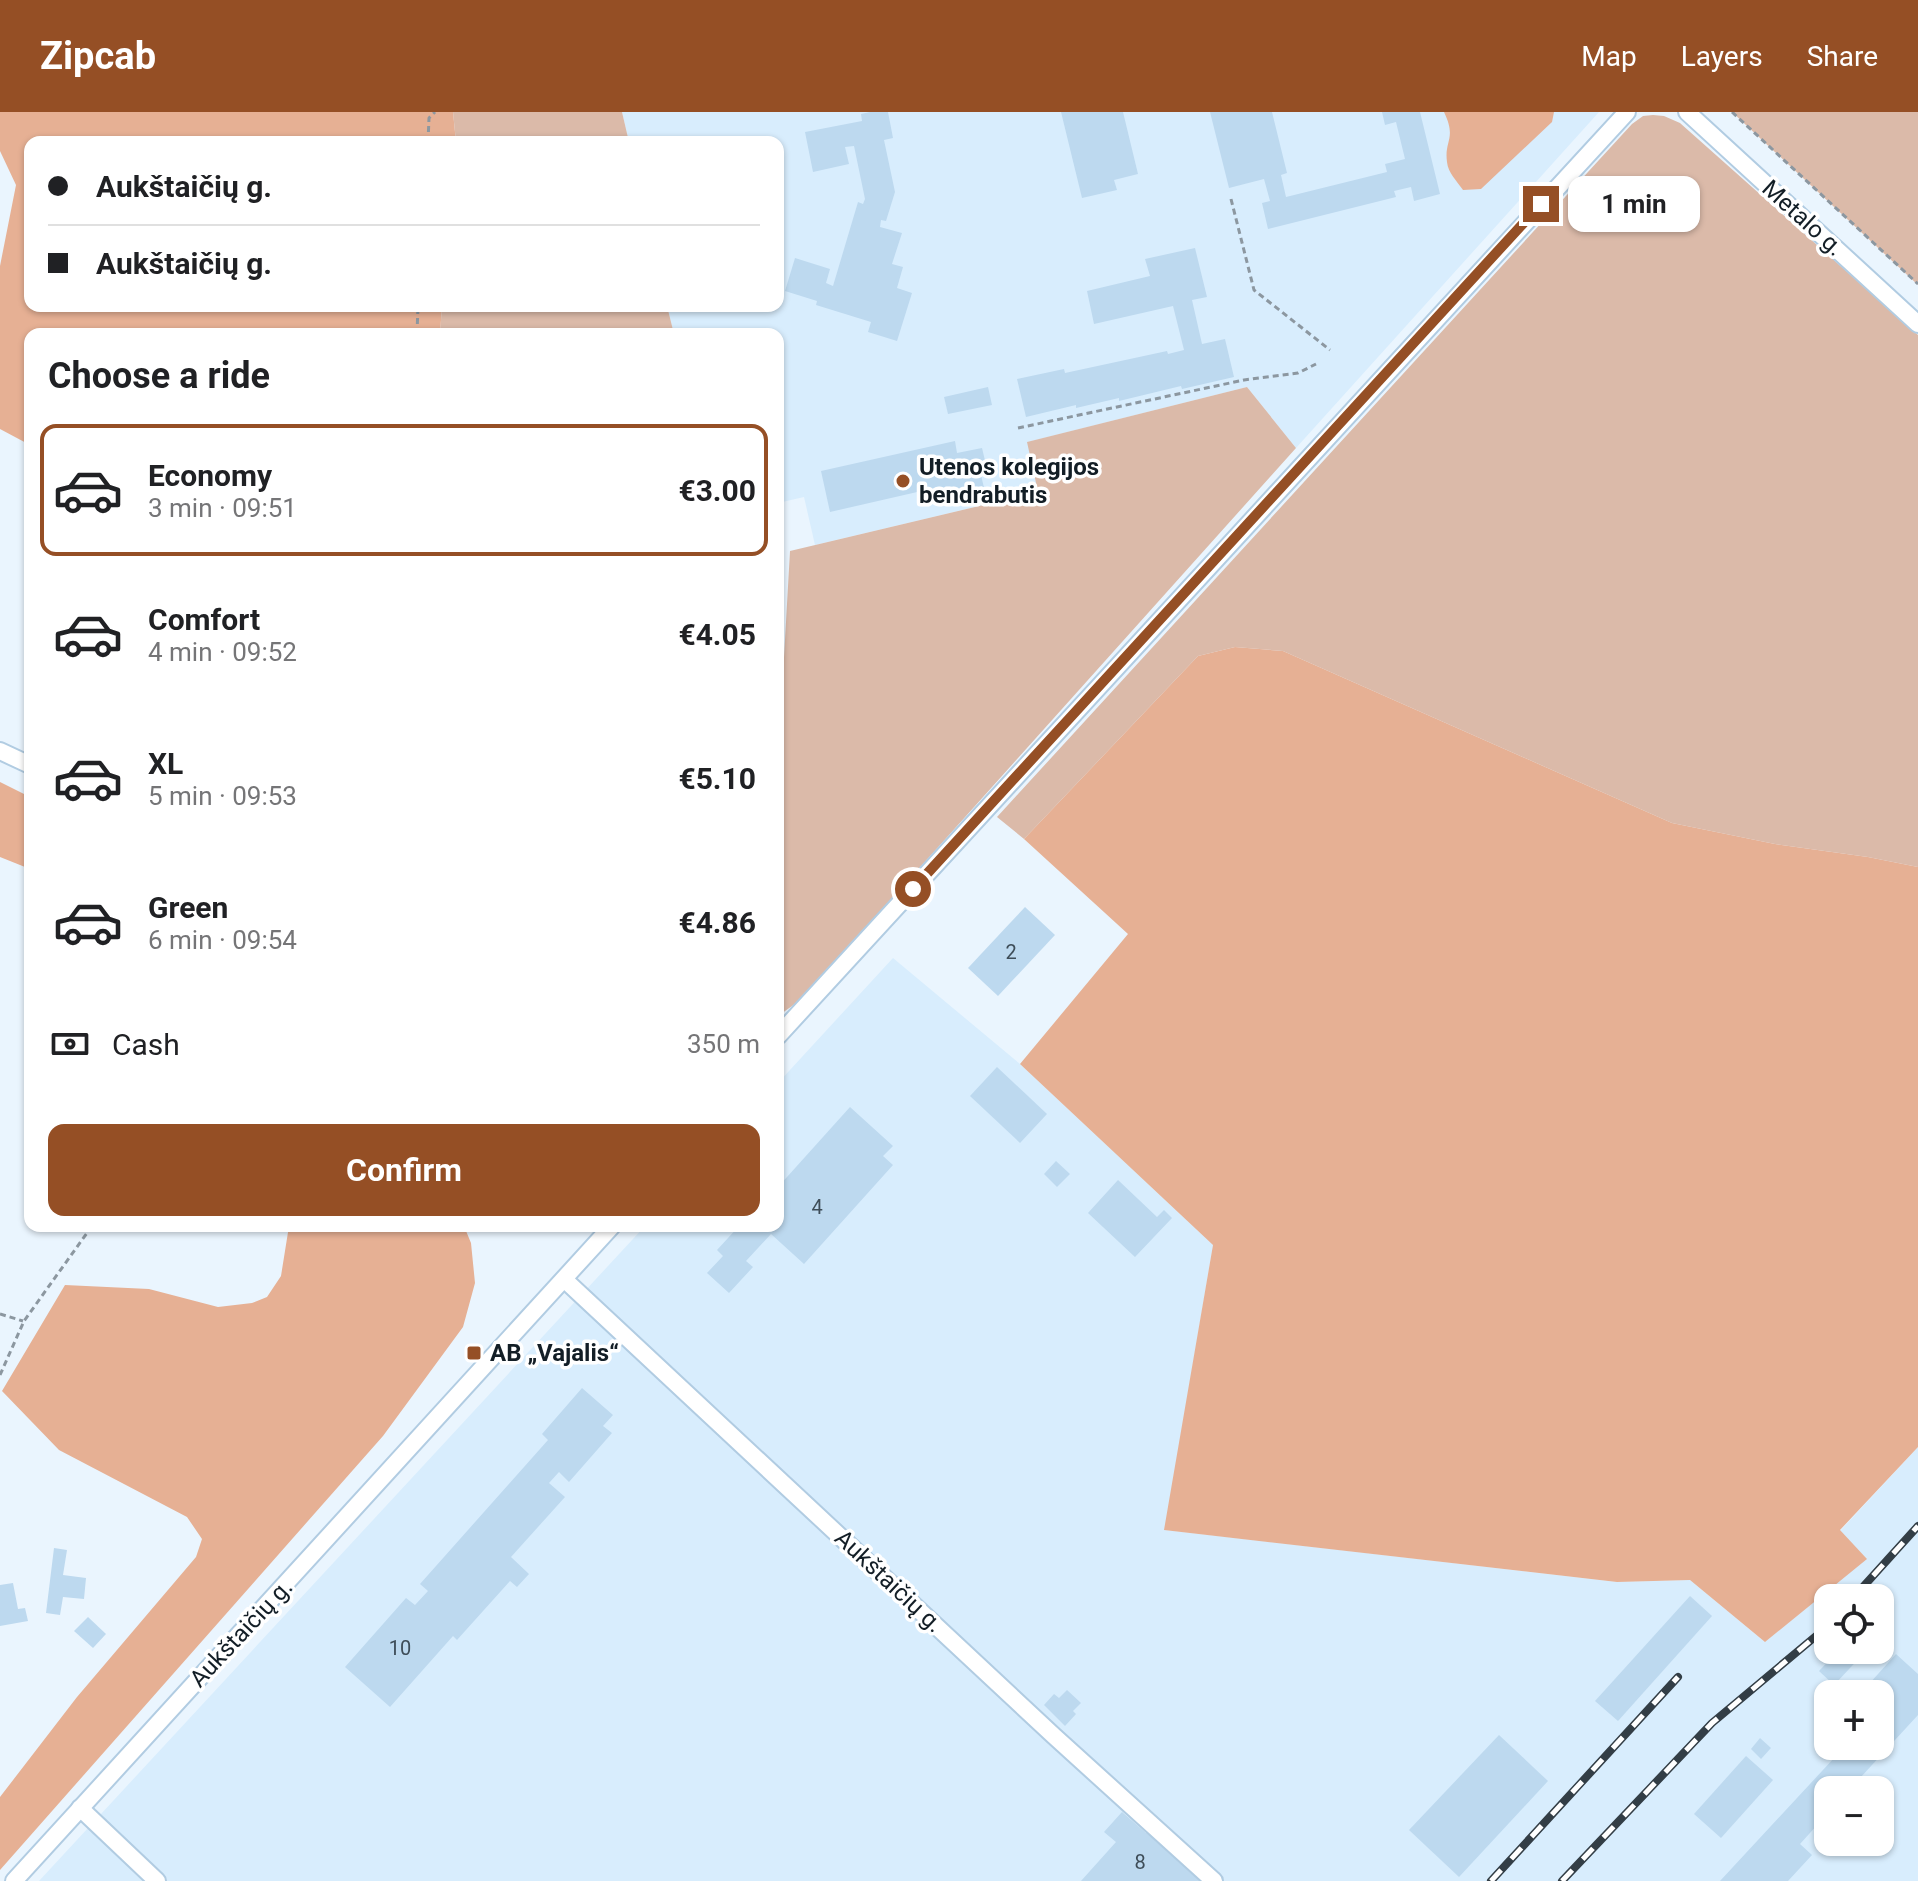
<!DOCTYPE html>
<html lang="en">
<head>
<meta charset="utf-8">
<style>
  :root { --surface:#fff; --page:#f6f6f6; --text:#202124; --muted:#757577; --line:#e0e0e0; --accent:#954f25 }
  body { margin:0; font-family:Roboto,sans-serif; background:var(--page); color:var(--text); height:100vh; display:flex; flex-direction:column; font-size:30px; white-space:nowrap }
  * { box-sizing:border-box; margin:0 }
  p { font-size:26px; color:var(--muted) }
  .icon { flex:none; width:44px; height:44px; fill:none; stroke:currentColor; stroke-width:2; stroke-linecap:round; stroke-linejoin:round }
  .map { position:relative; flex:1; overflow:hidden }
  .details { position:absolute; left:24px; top:216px; width:760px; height:904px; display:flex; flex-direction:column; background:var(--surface); border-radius:16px; box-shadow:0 2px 6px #0004 }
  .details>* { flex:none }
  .guide { position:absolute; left:24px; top:24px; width:760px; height:176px; border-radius:16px; box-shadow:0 2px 6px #0004; display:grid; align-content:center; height:176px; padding:0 24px; background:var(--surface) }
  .tools { position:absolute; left:1814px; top:1472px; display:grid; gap:16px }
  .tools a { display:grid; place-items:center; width:80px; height:80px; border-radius:16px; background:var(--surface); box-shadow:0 2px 6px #0004; font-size:40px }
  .end { position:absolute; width:36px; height:36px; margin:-18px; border:10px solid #954f25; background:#fff; box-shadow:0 0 0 4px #fff }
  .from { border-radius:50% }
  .bubble { position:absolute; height:56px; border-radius:16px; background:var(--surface); box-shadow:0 2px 6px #0004; font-size:26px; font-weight:700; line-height:56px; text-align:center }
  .guide b { display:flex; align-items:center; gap:28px; height:76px; font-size:30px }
  .guide b+b { border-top:2px solid var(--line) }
  .guide i { width:20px; height:20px; background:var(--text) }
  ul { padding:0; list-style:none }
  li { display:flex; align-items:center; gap:24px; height:132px; margin:0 16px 12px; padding:0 8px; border:4px solid transparent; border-radius:16px }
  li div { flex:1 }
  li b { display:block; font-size:30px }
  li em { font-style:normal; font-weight:700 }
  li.on { border-color:var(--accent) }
  li>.icon { width:72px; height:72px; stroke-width:1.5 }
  h2 { padding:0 24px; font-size:36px; line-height:96px }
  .pay { display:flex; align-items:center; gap:20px; height:88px; padding:0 24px; font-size:30px }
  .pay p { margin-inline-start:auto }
  .action { display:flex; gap:16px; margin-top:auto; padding:16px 24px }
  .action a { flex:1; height:92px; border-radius:16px; background:var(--accent); color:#fff; font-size:32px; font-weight:700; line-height:92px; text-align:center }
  header { display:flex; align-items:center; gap:48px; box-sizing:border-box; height:112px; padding:0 40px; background:var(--accent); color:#fff }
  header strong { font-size:38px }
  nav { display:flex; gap:44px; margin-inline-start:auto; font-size:28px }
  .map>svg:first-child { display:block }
</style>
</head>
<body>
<header>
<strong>Zipcab</strong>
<nav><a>Map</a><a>Layers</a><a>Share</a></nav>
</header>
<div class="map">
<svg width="1918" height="1769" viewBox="0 0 1918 1769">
  <rect width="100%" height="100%" fill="#eaf5fe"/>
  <!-- built -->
  <g fill="#d8edfd" fill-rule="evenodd">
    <path d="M622 0H1599L1296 336 1247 275 1028 330 1038 380 815 433 804 385 778 391V222H674L667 194H778V30H629Z"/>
    <path d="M893 846 1020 952 1213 1133 1165 1418 1617 1470 1690 1468 1765 1530 1866 1446 1840 1419 1918 1335V1769H39L645 1114H778V971ZM1828 1486H1880V1538H1828ZM1828 1582H1880V1634H1828ZM1828 1678H1880V1730H1828Z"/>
  </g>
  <!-- green -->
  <g fill="#dbbaa9">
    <path d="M453 0H622L629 30H456Z"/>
    <path d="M1732 0H1918V173Z"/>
    <path d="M1653 3 1664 4 1680 11 1918 223V755L1868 745 1775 732 1672 711 1283 539 1235 535 1198 544 1024 727 997 705 1632 12 1643 4Z"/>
    <path d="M442 194H667L674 222H440Z"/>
    <path d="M1247 275 1296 336 802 887 778 904V652L790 439 1038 380 1027 330Z"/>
  </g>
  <!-- forest -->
  <g fill="#e6b094">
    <path d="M0 0H453L456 30H30V194H442L440 222H30V333L0 317V154L16 73 0 39Z"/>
    <path d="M1444 0H1554L1552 10 1481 77 1463 78C1457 69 1448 61 1447 50 1444 28 1457 27 1444 0Z"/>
    <path d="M1235 535 1283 539 1672 711 1775 732 1868 745 1918 755V1335L1840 1418 1867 1447 1765 1530 1690 1468 1617 1470 1164 1418 1213 1133 1020 952 1128 822 1024 727 1198 544Z"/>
    <path d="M0 670 30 685V757L0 745Z"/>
    <path d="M289 1114H464L471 1131 475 1171 463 1215 383 1324 0 1758V1685L77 1585 196 1445 202 1427 187 1405 59 1338 2 1279 65 1173 149 1177 218 1195 252 1191 267 1185 281 1164Z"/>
  </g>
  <!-- building -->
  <g fill="#bdd9ef">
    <path d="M870 0H888L893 26 884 28 895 80 886 109 881 108 880 115 902 121 892 152 903 155 897 176 912 181 897 229 868 220 871 210 816 193 817 189 785 179 795 146 830 157 826 171 833 174 858 90 863 92 865 87 854 34 845 35 849 52 813 60 805 20 862 9 861 2Z"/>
    <path d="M1061 0H1123L1138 62 1114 68 1117 78 1082 86Z"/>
    <path d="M1210 0H1272L1287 61 1281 63 1286 85 1387 60 1385 52 1405 47 1396 10 1385 13 1382 0H1420L1440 82 1414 89 1411 75 1394 79 1396 85 1268 117 1262 91 1270 89 1264 67 1229 76Z"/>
    <path d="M1195 136 1207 185 1192 188 1202 232 1225 227 1234 265 1182 277 1181 274 1119 289V286L1076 296V293L1026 305 1017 267 1064 257 1065 261 1167 239 1168 242 1184 238 1173 194 1094 212 1087 179 1150 164 1145 147Z"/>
    <path d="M988 275 992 293 948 302 944 285Z"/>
    <path d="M955 329 957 341 982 336 988 361 981 363 985 380 942 390 939 375 830 400 821 359Z"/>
    <path d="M1025 795 1055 823 998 884 968 856Z"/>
    <path d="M997 955 1047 1002 1020 1031 970 984Z"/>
    <path d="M850 995 893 1034 883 1044 893 1053 804 1152 771 1122 746 1149 753 1155 729 1181 707 1161 723 1144 717 1138 739 1114H778V1075Z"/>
    <path d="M1056 1049 1070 1062 1057 1075 1044 1062Z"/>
    <path d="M1118 1068 1157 1105 1164 1098 1172 1106 1135 1145 1088 1101Z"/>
    <path d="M582 1276 613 1303 603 1314 612 1321 569 1370 559 1360 549 1371 565 1385 511 1445 529 1462 517 1475 510 1469 457 1528 453 1524 390 1595 345 1555 406 1486 415 1493 428 1479 420 1472 548 1328 542 1322Z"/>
    <path d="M54 1436 67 1438 63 1463 86 1466 84 1487 63 1485 60 1503 46 1501Z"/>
    <path d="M13 1471 18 1497 25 1496 28 1509 0 1514V1473Z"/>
    <path d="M1690 1484 1712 1504 1618 1609 1595 1589Z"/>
    <path d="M88 1505 106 1522 93 1536 74 1519Z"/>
    <path d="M1839 1538H1867L1834 1573 1819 1559Z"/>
    <path d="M1896 1542 1918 1562V1603L1849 1678H1828V1701L1800 1732 1812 1743 1788 1769H1720L1835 1645 1817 1629 1828 1616V1634H1880V1582H1860Z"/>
    <path d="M1067 1578 1081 1591 1073 1599 1076 1602 1065 1614 1044 1593 1054 1582 1059 1586Z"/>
    <path d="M1499 1623 1548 1669 1459 1765 1409 1718Z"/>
    <path d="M1760 1626 1771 1636 1761 1647 1751 1637Z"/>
    <path d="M1746 1644 1773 1668 1721 1726 1694 1702Z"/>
    <path d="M1122 1700 1146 1721 1148 1719 1203 1769H1081L1116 1730 1104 1720Z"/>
  </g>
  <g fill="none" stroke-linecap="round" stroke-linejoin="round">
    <defs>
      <g id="minor">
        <path d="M1687 0 1918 212"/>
        <path d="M0 639 30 653"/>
        <path d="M778 924 1627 0"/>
        <path d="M565 1168 1054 1624 1214 1769"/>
        <path d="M80 1696 157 1769"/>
        <path d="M14 1769 612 1114"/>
      </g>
    </defs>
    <!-- minor casing -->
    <use href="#minor" stroke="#b1cce2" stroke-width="20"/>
    <!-- path -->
    <g stroke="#8c97a0" stroke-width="3" stroke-dasharray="6 4" stroke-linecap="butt">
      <path d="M1732 0 1918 172"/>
      <path d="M428 30 429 6 435 0"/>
      <path d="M1231 87 1254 178 1330 238"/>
      <path d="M417 222 418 194"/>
      <path d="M1018 316 1244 268 1298 261 1316 252"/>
      <path d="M0 1202 23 1209"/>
      <path d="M0 1263 24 1209 92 1114"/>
    </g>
    <!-- minor -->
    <use href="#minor" stroke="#fff" stroke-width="16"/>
    <defs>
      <g id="rail">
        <path d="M1853 1486 1918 1414"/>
        <path d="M1491 1769 1678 1565"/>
        <path d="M1562 1769 1712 1611 1828 1514"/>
      </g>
    </defs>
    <!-- rail casing -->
    <use href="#rail" stroke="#333e46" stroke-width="8"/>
    <!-- rail -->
    <use href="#rail" stroke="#fff" stroke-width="5" stroke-dasharray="15" stroke-linecap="butt"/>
  </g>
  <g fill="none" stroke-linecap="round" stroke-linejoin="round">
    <!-- route -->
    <path stroke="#954f25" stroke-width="10" d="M913 777 1541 92"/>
  </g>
  <!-- markers -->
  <g fill="#954f25" stroke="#fff" stroke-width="3">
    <circle cx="903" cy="369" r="8"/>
    <rect x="466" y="1233" width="16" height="16" rx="4"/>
  </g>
  <g text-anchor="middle" stroke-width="7" stroke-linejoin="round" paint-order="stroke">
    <!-- number labels -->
    <g font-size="20" fill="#3e4d58">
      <text x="1011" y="847">2</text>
      <text x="817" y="1102">4</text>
      <text x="400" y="1543">10</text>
      <text x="1140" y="1757">8</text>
    </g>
    <!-- street labels -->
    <g font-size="24" fill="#131e26" stroke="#fff">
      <text transform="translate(1803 106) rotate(42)" y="8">Metalo g.</text>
      <text transform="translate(889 1469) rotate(43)" y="8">Aukštaičių g.</text>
      <text transform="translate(241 1521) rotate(-47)" y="8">Aukštaičių g.</text>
    </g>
    <!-- poi labels -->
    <g font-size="24" font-weight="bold" fill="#131e26" stroke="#fff" text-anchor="start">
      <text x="919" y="363">Utenos kolegijos<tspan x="919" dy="28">bendrabutis</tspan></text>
      <text x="490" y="1249">AB „Vajalis“</text>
    </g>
  </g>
</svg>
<div class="tools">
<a><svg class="icon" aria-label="locate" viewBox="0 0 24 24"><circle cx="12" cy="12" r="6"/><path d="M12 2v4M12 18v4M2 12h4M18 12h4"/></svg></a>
<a>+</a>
<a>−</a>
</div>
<i class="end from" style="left:913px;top:777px"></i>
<i class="end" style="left:1541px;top:92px"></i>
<div class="bubble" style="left:1568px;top:64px;width:132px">1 min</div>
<div class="guide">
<b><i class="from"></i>Aukštaičių g.</b>
<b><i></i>Aukštaičių g.</b>
</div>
<section class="details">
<h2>Choose a ride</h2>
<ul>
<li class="on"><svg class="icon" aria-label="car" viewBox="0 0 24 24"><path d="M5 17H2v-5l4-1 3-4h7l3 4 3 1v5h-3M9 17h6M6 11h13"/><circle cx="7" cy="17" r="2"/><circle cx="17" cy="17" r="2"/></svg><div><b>Economy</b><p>3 min · 09:51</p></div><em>€3.00</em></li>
<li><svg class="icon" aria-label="car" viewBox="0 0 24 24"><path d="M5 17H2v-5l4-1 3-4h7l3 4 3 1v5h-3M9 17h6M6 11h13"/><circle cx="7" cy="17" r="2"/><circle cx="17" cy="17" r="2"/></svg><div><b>Comfort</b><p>4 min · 09:52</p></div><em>€4.05</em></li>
<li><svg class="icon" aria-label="car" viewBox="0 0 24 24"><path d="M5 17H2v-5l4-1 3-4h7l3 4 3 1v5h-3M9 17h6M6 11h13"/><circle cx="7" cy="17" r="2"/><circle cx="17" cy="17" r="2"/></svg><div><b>XL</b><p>5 min · 09:53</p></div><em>€5.10</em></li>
<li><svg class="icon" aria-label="car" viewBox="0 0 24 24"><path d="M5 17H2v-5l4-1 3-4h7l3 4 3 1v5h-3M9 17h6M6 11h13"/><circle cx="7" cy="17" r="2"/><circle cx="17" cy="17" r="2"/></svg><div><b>Green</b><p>6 min · 09:54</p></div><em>€4.86</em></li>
</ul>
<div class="pay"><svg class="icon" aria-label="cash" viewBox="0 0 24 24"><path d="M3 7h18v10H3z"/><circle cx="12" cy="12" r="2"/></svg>Cash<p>350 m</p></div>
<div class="action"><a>Confirm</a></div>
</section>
</div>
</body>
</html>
